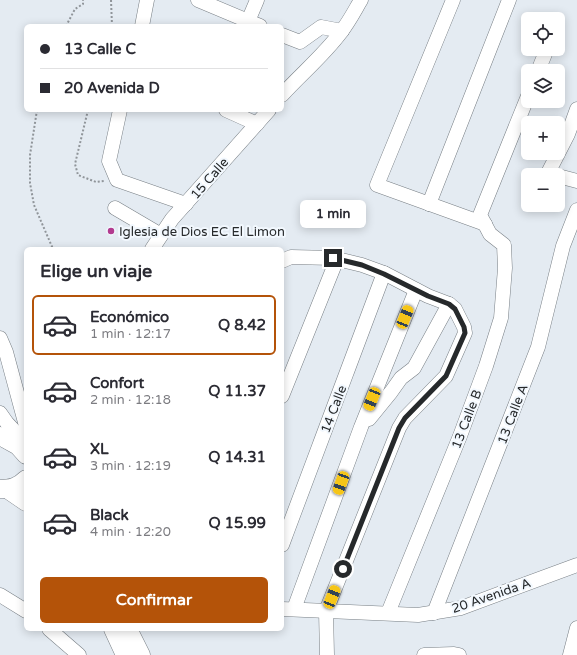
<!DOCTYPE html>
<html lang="es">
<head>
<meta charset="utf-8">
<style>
  :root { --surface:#fff; --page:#f2f2f3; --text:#2b2b33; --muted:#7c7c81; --line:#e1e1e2; --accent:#b45309 }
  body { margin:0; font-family:"Varela Round",sans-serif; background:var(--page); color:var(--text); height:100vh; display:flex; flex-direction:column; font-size:15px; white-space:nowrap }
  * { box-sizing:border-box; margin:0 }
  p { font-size:13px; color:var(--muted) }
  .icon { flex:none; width:22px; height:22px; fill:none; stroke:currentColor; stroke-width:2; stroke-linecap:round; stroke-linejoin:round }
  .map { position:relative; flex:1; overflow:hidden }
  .details { position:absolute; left:24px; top:247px; width:260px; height:384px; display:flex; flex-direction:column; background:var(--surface); border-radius:6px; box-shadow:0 2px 10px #0003 }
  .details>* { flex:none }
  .guide { position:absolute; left:24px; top:24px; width:260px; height:88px; border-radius:6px; box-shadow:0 2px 10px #0003; display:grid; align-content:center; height:88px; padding:0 16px; background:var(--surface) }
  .controls { position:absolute; left:521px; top:12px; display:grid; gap:8px }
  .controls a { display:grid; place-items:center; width:44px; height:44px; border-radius:6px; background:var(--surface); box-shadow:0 2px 10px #0003; font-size:20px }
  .end { position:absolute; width:18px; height:18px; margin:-9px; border:5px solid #26292b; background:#fff; box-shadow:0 0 0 2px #fff }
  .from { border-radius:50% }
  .bubble { position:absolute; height:28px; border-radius:6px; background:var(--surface); box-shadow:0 2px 10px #0003; font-size:13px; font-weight:800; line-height:28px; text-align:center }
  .car { position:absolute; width:12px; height:24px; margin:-12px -6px; border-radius:5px; box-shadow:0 0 3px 1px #0007; background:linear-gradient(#f5c518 24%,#345 0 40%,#f5c518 0 76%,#345 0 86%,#f5c518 0) }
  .guide b { display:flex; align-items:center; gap:14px; height:38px; font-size:15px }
  .guide b+b { border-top:1px solid var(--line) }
  .guide i { width:10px; height:10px; background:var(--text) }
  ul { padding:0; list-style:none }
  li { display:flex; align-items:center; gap:12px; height:60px; margin:0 8px 6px; padding:0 8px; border:2px solid transparent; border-radius:6px }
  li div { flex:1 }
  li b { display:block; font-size:15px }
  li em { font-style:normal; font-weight:800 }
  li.current { border-color:var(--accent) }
  li>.icon { width:36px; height:36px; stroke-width:1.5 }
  h2 { padding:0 16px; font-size:18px; line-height:48px }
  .button { display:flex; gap:8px; margin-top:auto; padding:8px 16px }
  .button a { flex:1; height:46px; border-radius:6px; background:var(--accent); color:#fff; font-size:16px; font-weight:800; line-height:46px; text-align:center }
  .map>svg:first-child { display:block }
</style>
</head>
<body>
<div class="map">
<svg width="577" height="655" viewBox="0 0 577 655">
  <rect width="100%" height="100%" fill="#e4ebf2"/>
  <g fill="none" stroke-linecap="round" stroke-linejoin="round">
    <defs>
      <g id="minor">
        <path d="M198 0 260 26"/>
        <path d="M453 0 377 185 485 224"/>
        <path d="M142 26 147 0"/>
        <path d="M246 26 257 0"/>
        <path d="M282 35 300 42 321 27 342 31"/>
        <path d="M538 71 547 49"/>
        <path d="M282 95C301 74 324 55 341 32 349 22 355 10 361 0"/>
        <path d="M120 110 109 161 117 180 186 204"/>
        <path d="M226 110 257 124"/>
        <path d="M556 175 548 173 568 134 577 109"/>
        <path d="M558 176 577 181"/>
        <path d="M429 204 509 0"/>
        <path d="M115 208 161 235"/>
        <path d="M152 249 172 219 269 110"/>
        <path d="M282 261 291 257 333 258 362 265 384 273 428 296 449 304 455 309 464 327 465 333 446 376 405 418 399 428 326 611 327 655"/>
        <path d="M0 338 6 352 26 426"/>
        <path d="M282 396 337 259"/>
        <path d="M0 413 7 423 25 442"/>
        <path d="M369 419 391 392 401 378 414 368 449 304"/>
        <path d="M282 545 384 273"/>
        <path d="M0 595 26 611"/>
        <path d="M282 609 418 615 461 608 577 565"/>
        <path d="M294 609 361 427 416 290"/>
        <path d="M388 613 460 436 486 366 501 318 505 268 504 245 490 234 480 215 528 96"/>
        <path d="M434 613 538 347 563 246 577 210"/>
        <path d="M49 629 79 655"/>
        <path d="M424 655 454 654 459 655"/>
        <path d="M570 655 577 628"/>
      </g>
      <g id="major">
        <path d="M0 436 18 446 26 455"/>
        <path d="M0 489C11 489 18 487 26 479"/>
        <path d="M7 489 26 502"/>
        <path d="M113 629 125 655"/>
        <path d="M128 629 141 655"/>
      </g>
    </defs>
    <!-- minor casing -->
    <use href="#minor" stroke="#787f85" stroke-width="15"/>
    <!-- major casing -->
    <use href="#major" stroke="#787f85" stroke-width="19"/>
    <!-- path -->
    <g stroke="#90959a" stroke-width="2" stroke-dasharray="2 2" stroke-linecap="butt">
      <path d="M111 0 112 26"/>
      <path d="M66 26 75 9 83 4V0"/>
      <path d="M37 110 30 155V183L34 205 53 249"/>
      <path d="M88 110 75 164 78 175 96 182 104 181"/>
    </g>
    <!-- minor -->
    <use href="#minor" stroke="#fff" stroke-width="14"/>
    <!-- major -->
    <use href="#major" stroke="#fff" stroke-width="18"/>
  </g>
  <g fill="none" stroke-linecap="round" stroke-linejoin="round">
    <!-- route -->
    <path stroke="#26292b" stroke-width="5" d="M333 258 362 265 384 274 428 296 449 304 455 309 464 327 465 333 446 376 405 418 399 428 343 569"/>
  </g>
  <!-- markers -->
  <circle fill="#b23a8f" stroke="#f2f8fe" stroke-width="1.5" cx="111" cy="231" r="4"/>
  <g text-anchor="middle" stroke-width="4" stroke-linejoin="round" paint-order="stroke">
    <!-- street labels -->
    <g font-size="13" fill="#26292b" stroke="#f2f8fe">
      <text transform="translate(209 178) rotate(-49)" y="5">15 Calle</text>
      <text transform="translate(333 409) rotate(-69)" y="5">14 Calle</text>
      <text transform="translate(512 414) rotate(-69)" y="5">13 Calle A</text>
      <text transform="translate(466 419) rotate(-69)" y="5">13 Calle B</text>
      <text transform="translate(491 595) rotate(-19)" y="5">20 Avenida A</text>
    </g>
    <!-- poi labels -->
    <g font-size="13" fill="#26292b" stroke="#f2f8fe" text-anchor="start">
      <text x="119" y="236">Iglesia de Dios EC El Limon</text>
    </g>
  </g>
</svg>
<div class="controls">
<a><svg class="icon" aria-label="locate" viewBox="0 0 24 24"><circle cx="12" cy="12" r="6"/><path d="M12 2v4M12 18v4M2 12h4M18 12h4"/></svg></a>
<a><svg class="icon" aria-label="layers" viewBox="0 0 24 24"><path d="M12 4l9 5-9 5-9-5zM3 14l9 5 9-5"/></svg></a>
<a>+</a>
<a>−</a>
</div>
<i class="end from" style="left:343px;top:569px"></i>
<i class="end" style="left:333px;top:258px"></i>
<div class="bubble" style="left:300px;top:200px;width:66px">1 min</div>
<i class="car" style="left:405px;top:317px;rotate:22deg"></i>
<i class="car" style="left:372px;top:399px;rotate:202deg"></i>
<i class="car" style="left:341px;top:483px;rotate:200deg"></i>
<i class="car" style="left:332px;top:597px;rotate:22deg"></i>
<div class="guide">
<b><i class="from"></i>13 Calle C</b>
<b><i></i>20 Avenida D</b>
</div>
<section class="details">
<h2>Elige un viaje</h2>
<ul>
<li class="current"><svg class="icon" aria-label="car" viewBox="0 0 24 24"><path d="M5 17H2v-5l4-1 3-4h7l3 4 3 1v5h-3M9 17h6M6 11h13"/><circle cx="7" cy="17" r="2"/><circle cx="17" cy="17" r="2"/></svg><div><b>Económico</b><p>1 min · 12:17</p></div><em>Q 8.42</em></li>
<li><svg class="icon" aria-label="car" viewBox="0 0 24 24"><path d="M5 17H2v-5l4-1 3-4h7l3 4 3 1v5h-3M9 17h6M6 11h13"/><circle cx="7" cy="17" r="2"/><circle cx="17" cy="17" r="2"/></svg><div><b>Confort</b><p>2 min · 12:18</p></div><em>Q 11.37</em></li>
<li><svg class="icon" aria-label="car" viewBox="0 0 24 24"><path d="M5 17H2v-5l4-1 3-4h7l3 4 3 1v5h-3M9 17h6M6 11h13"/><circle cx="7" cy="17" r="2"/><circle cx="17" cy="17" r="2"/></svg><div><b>XL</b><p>3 min · 12:19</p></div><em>Q 14.31</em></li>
<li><svg class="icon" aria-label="car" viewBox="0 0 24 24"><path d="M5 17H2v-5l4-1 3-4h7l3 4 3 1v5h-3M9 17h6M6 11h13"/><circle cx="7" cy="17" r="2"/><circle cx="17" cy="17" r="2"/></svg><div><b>Black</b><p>4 min · 12:20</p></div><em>Q 15.99</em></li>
</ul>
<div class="button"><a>Confirmar</a></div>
</section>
</div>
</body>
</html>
